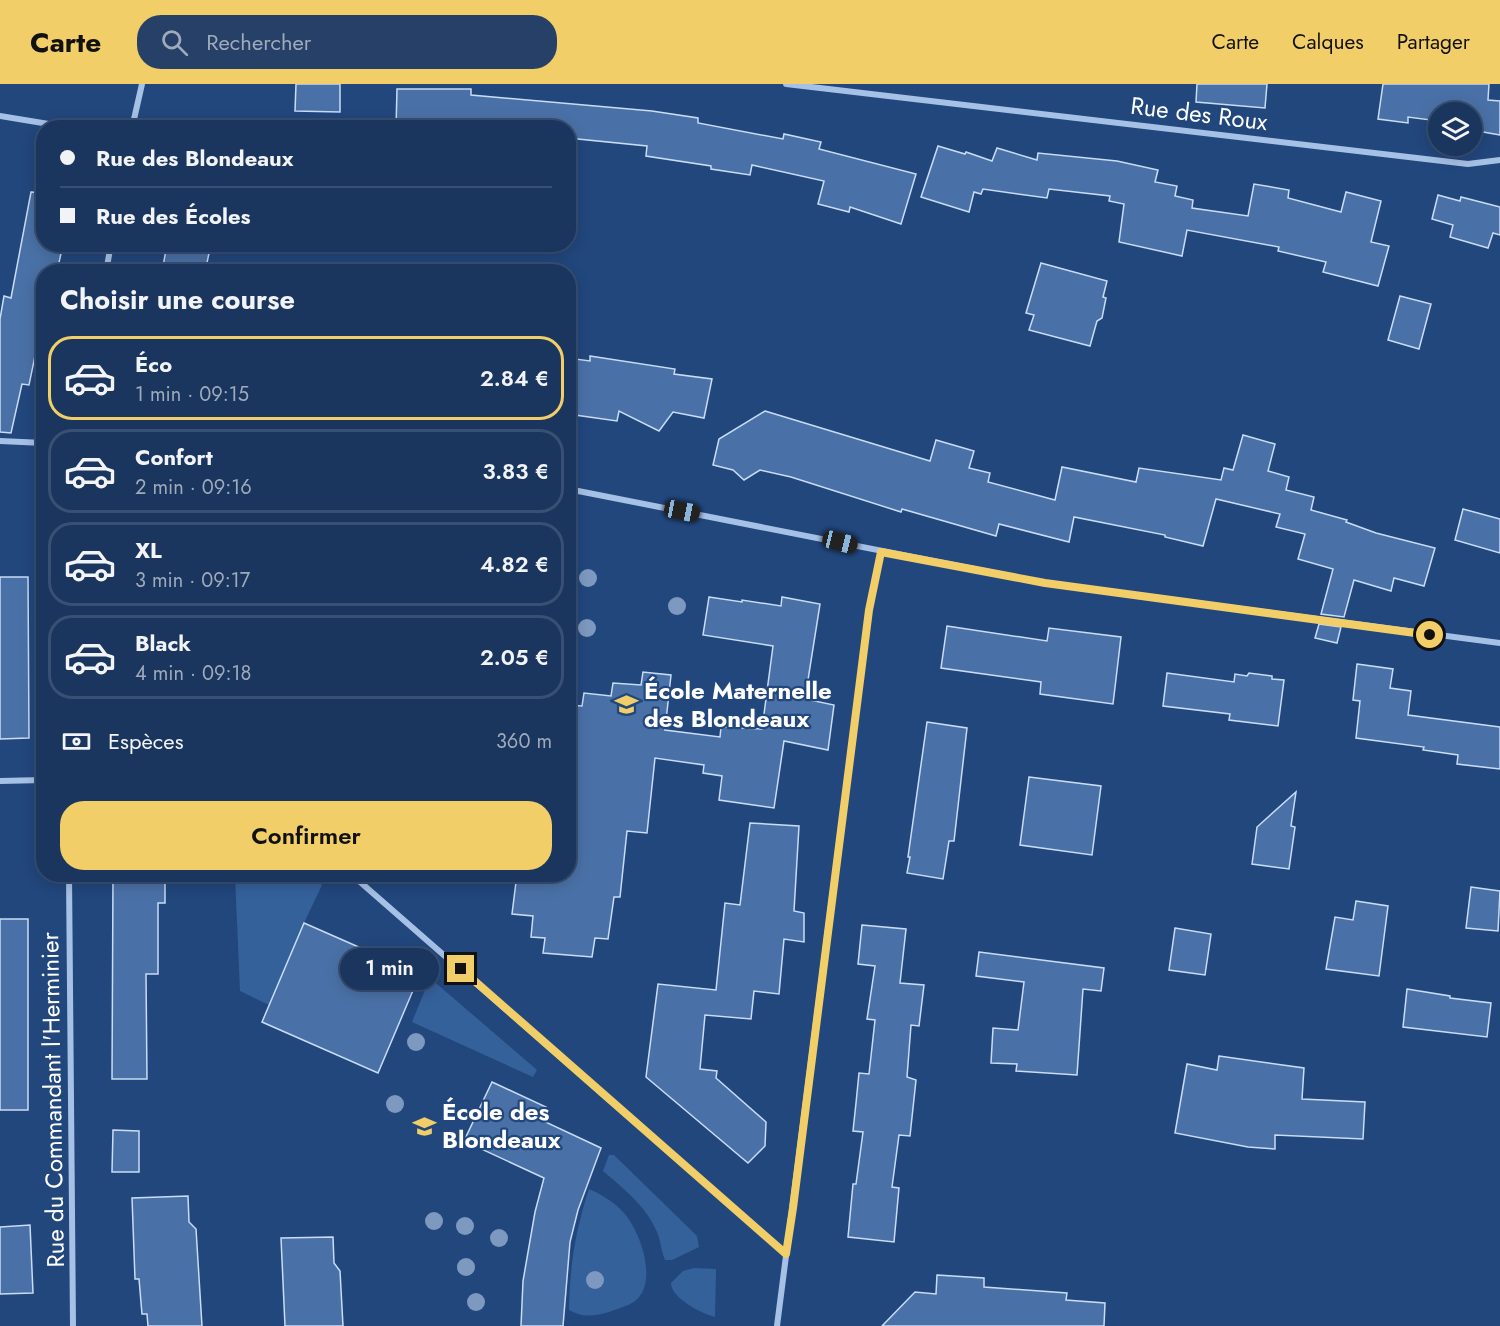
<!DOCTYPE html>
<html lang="fr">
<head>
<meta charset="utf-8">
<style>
  :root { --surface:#1a355e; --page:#274067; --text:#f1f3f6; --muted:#9fabbc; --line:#385073; --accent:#f2ce68 }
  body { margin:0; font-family:Jost,sans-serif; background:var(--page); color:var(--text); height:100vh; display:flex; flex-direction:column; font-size:22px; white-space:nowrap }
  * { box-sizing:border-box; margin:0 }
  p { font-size:20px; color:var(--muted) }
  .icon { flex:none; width:33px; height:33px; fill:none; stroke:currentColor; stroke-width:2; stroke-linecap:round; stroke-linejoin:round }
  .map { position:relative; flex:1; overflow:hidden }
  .drawer { position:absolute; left:36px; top:180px; width:540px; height:618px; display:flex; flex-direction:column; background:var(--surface); border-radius:24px; box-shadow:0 3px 15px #0003,0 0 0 2px var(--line) }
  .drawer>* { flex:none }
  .top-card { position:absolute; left:36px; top:36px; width:540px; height:132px; border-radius:24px; box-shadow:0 3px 15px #0003,0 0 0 2px var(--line); display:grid; align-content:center; height:132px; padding:0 24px; background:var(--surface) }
  .controls { position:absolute; left:1428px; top:18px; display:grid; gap:12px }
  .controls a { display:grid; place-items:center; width:54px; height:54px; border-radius:50%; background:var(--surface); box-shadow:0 3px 15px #0003,0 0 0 2px var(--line); font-size:30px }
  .end { position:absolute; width:27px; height:27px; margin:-14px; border:8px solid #f2ce68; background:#111; box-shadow:0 0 0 3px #111 }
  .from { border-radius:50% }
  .bubble { position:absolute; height:42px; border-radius:21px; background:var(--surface); box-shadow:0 3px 15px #0003,0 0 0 2px var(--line); font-size:20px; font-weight:600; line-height:42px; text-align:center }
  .car { position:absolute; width:18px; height:36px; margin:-18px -9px; border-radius:8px; box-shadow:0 0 4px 2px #0007; background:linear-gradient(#222 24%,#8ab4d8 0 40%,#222 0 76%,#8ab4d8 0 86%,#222 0) }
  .top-card b { display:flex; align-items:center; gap:21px; height:57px; font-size:22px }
  .top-card b+b { border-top:2px solid var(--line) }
  .top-card i { width:15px; height:15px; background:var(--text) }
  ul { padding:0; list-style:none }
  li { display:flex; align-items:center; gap:18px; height:84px; margin:0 12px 9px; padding:0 12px; border:3px solid var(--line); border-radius:24px }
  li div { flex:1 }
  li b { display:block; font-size:22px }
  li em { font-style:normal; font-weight:600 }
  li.active { border-color:var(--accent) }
  li>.icon { width:54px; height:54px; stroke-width:1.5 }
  h2 { padding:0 24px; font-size:27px; line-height:72px }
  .pay { display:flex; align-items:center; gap:15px; height:66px; padding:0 24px; font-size:22px }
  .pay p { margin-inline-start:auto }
  .action { display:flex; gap:12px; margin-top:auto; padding:12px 24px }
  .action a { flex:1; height:69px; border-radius:24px; background:var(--accent); color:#111; font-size:24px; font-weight:600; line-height:69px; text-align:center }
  header { display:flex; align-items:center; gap:36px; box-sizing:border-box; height:84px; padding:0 30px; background:var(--accent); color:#111 }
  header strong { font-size:28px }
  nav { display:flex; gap:33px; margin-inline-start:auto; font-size:21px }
  .search { width:420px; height:54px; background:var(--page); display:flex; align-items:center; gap:15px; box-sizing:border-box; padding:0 21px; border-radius:24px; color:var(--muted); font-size:22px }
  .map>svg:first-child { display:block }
</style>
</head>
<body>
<header>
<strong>Carte</strong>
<div class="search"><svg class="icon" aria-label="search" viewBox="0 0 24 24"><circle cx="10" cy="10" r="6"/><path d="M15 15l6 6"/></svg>Rechercher</div>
<nav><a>Carte</a><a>Calques</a><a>Partager</a></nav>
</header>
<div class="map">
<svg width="1500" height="1242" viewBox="0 0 1500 1242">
  <rect width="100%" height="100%" fill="#22477d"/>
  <!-- green -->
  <g fill="#35619b">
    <path d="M235 791H309L322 801 304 839 269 921 240 907Z"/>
    <path d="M430 894 537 986 533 993 412 938Z"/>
    <path d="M609 1071H614L697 1152 699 1163 672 1176H665C661 1167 661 1157 657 1148 647 1123 623 1104 603 1087Z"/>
    <path d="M589 1105C602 1111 613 1117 623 1128 640 1146 659 1198 635 1217 628 1222 617 1225 609 1228 594 1232 583 1234 569 1226 570 1181 575 1148 589 1105Z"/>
    <path d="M694 1184 716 1185 715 1233C702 1230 671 1214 671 1199L683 1187Z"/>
  </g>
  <!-- building -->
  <g fill="#4a71a7" stroke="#c9dcf5" stroke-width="1.5">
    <path d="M296 0H340V28L295 27Z"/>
    <path d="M1197 0H1267L1265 24 1196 18Z"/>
    <path d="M1383 0H1489L1488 16 1500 17V51L1472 46V28H1438V37L1408 33V39L1378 35Z"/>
    <path d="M397 5H471V11L652 27 698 34V39L783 55 784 50 821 58 819 65 916 90 901 140 850 123 849 128 818 120 824 97 752 81 750 91 711 85V82L646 72 647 62 568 54V44H396Z"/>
    <path d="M938 62 965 70 966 68 992 77 997 64 1037 76 1038 69 1117 77 1158 86 1155 98 1177 102 1175 112 1193 116 1192 124 1248 132 1254 100 1289 106 1288 114 1341 128 1346 108 1381 117 1371 158 1389 162 1378 202 1323 188 1326 178 1278 167 1279 163 1187 146 1182 172 1119 158 1124 120 1109 117 1110 112 1049 105 1047 114 983 105 981 110 974 108 969 128 921 113Z"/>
    <path d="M31 108 44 109V160H63L57 188H44V229L29 301 22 300 11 349 0 348V235L4 212 11 214Z"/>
    <path d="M1438 111 1460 117 1461 113 1500 123V151L1493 149 1488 164 1450 153 1453 141 1432 135Z"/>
    <path d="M167 160H211L205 188H162Z"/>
    <path d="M1041 179 1107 197 1103 213 1106 214 1102 234 1097 237 1090 262 1029 246 1034 231 1026 229Z"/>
    <path d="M1400 212 1431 220 1419 265 1388 256Z"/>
    <path d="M590 272 675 285 674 290 712 295 704 334 673 328 659 347 619 327 617 337 568 330V274L590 277Z"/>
    <path d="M765 327 930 377 936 356 974 367 969 384 990 389 988 398 1055 416 1062 383 1136 398 1139 384 1221 396 1224 384 1233 386 1243 351 1275 360 1268 387 1289 393 1286 406 1314 413 1311 426 1347 436 1346 438 1376 449 1435 464 1424 502 1394 494 1391 507 1354 496 1344 533 1321 530 1333 485 1298 475 1305 450 1276 443 1280 430 1216 415 1203 462 1165 453V451L1074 433 1069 458 999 440 996 452 902 425 901 428 791 393 760 386 744 396 733 386 713 381 719 355Z"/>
    <path d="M1463 425 1500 435V469L1455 456Z"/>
    <path d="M0 493H28L29 654 0 655Z"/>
    <path d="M709 513 742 518V516L781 522 782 513 820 520 805 615 834 621 828 666 784 657 774 724 719 716 722 692 703 689 704 681 655 674 647 749 627 747 620 813H614L608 855 595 854 592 873 543 869 545 854 531 853 533 832 512 830 517 790H568V760L576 686 568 685V621L582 622 584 609 611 612 613 599 641 601 643 588 671 591 665 646 720 653 721 643 762 645 773 562 703 551Z"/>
    <path d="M1319 540 1341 543 1337 559 1315 554Z"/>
    <path d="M947 542 1047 557 1049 544 1121 553 1113 620 1040 610 1041 598 941 584Z"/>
    <path d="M1357 580 1393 585 1390 604 1411 607 1408 631 1500 643V685L1457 680 1458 671 1423 666 1424 663 1356 654 1360 617 1353 616Z"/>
    <path d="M1167 589 1234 598 1235 590 1247 592 1249 589 1272 592V595L1284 596 1278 642 1229 636 1230 630 1163 622Z"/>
    <path d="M927 638 967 644 954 757H949L943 795 907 789 910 773H908Z"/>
    <path d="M1029 693 1101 702 1092 771 1020 761Z"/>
    <path d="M1296 708 1291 742 1295 743 1289 785 1252 780 1257 743Z"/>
    <path d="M750 739 799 742 794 827 804 829V858L784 855 779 910 754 907 751 935 705 931 700 985 717 987 716 994 766 1038 765 1062 748 1079 646 993 658 900 716 906 725 819 740 821Z"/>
    <path d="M113 790H165V819H158V890H146L147 995H112Z"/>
    <path d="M1471 803 1500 807 1498 847 1466 844Z"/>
    <path d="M1356 817 1388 822 1379 892 1326 885 1335 833 1353 836Z"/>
    <rect x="0" y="835" width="28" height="191"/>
    <path d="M304 839 420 890 378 989 262 938Z"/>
    <path d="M862 841 906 845 900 899 924 901 919 942 911 941 907 993 916 996 910 1052 899 1051 892 1103 899 1104 894 1158 848 1153 853 1100H856L863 1048 853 1047 856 1019 859 989 869 990 875 936 867 935 875 882 858 880Z"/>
    <path d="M1175 844 1211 850 1205 891 1169 886Z"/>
    <path d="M979 868 1104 884 1101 907 1083 905 1077 991 1016 987 1017 980 991 979 993 944 1018 946 1024 898 976 892Z"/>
    <path d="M1407 905 1450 912V914L1491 919 1487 953 1403 943Z"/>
    <path d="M1219 972 1304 984 1302 1015 1365 1018 1363 1055 1275 1051V1065L1248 1063 1175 1049 1187 980 1217 986Z"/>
    <path d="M492 998 546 1023 539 1035 601 1064 578 1126 570 1158 563 1242H521L523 1197 535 1128 544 1094 464 1057Z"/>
    <path d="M113 1046 139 1047V1088H112Z"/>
    <path d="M188 1112 189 1138 196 1145 202 1242H148L147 1230H142L139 1195H135L132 1114Z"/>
    <path d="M30 1141 33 1209 0 1210V1143Z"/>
    <path d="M333 1153 334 1179 340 1187 343 1242H285L281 1154Z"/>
    <path d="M937 1191 984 1194V1203L1067 1209 1066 1216 1105 1219 1104 1242H882L915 1208 936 1210Z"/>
  </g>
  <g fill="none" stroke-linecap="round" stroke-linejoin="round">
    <!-- minor -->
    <g stroke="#a6c1e6" stroke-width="6">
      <path d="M786 0 1468 80 1500 76"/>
      <path d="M0 32 73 44"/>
      <path d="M132 44 142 0"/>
      <path d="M106 188 111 160"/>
      <path d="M0 357 44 359"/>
      <path d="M568 405 1045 499 1500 559"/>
      <path d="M0 697 44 696"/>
      <path d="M69 790 73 1242"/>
      <path d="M351 790 786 1170"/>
      <path d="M777 1242 869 526 881 468"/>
    </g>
  </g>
  <!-- trees -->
  <g fill="#7e99bf">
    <circle cx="588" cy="494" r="9"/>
    <circle cx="677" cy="522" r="9"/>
    <circle cx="587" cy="544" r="9"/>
    <circle cx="416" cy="958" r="9"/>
    <circle cx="395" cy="1020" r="9"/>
    <circle cx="434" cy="1137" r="9"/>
    <circle cx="465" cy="1142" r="9"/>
    <circle cx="499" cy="1154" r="9"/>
    <circle cx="466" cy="1183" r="9"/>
    <circle cx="595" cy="1196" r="9"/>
    <circle cx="476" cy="1218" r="9"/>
  </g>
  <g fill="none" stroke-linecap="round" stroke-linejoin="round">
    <!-- route -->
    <path stroke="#f2ce68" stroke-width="8" d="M461 885 786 1170 793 1124 869 526 881 468 1045 499 1430 551"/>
  </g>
  <!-- icons -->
  <defs>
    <symbol id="school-bare" viewBox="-9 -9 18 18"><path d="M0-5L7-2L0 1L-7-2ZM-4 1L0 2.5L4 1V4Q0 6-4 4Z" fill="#f2ce68" stroke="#22477d" stroke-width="2.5" paint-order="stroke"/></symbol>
  </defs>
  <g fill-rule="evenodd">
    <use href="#school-bare" x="610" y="604" width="33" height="33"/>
    <use href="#school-bare" x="408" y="1026" width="33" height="33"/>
  </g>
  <g text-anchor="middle" stroke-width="4.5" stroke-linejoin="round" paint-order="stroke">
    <!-- street labels -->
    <g font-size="24" fill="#fff" stroke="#22477d">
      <text transform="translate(1199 30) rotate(7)" y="8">Rue des Roux</text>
      <text transform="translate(53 1016) rotate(-91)" y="8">Rue du Commandant l'Herminier</text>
    </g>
    <!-- poi labels -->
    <g font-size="24" font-weight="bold" fill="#fff" stroke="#22477d" text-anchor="start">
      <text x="644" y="615">École Maternelle<tspan x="644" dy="28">des Blondeaux</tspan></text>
      <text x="442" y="1036">École des<tspan x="442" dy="28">Blondeaux</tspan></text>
    </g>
  </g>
</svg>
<div class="controls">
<a><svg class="icon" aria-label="layers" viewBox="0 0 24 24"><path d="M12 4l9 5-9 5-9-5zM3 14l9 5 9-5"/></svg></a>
</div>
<i class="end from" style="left:1430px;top:551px"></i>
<i class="end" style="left:461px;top:885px"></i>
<div class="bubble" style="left:340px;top:864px;width:99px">1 min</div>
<i class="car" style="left:682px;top:427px;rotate:101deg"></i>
<i class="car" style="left:840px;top:458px;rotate:104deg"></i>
<div class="top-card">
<b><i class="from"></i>Rue des Blondeaux</b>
<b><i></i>Rue des Écoles</b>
</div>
<section class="drawer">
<h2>Choisir une course</h2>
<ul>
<li class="active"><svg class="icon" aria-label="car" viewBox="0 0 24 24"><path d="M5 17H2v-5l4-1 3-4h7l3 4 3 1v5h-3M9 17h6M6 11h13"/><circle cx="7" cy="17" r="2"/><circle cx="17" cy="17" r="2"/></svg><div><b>Éco</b><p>1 min · 09:15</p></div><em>2.84 €</em></li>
<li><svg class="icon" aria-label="car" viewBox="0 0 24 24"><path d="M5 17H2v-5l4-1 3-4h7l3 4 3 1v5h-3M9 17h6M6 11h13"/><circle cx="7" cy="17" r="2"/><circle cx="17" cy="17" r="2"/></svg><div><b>Confort</b><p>2 min · 09:16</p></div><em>3.83 €</em></li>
<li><svg class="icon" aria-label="car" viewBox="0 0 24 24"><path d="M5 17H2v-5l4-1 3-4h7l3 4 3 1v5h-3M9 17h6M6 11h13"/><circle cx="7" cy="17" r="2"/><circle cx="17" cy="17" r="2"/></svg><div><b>XL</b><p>3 min · 09:17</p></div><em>4.82 €</em></li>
<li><svg class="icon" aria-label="car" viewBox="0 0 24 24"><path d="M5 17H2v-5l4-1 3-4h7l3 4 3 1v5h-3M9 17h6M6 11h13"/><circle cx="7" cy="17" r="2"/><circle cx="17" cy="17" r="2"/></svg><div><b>Black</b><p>4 min · 09:18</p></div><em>2.05 €</em></li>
</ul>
<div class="pay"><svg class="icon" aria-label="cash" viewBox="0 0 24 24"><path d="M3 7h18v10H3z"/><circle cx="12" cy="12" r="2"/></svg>Espèces<p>360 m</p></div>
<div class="action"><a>Confirmer</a></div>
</section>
</div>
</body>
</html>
